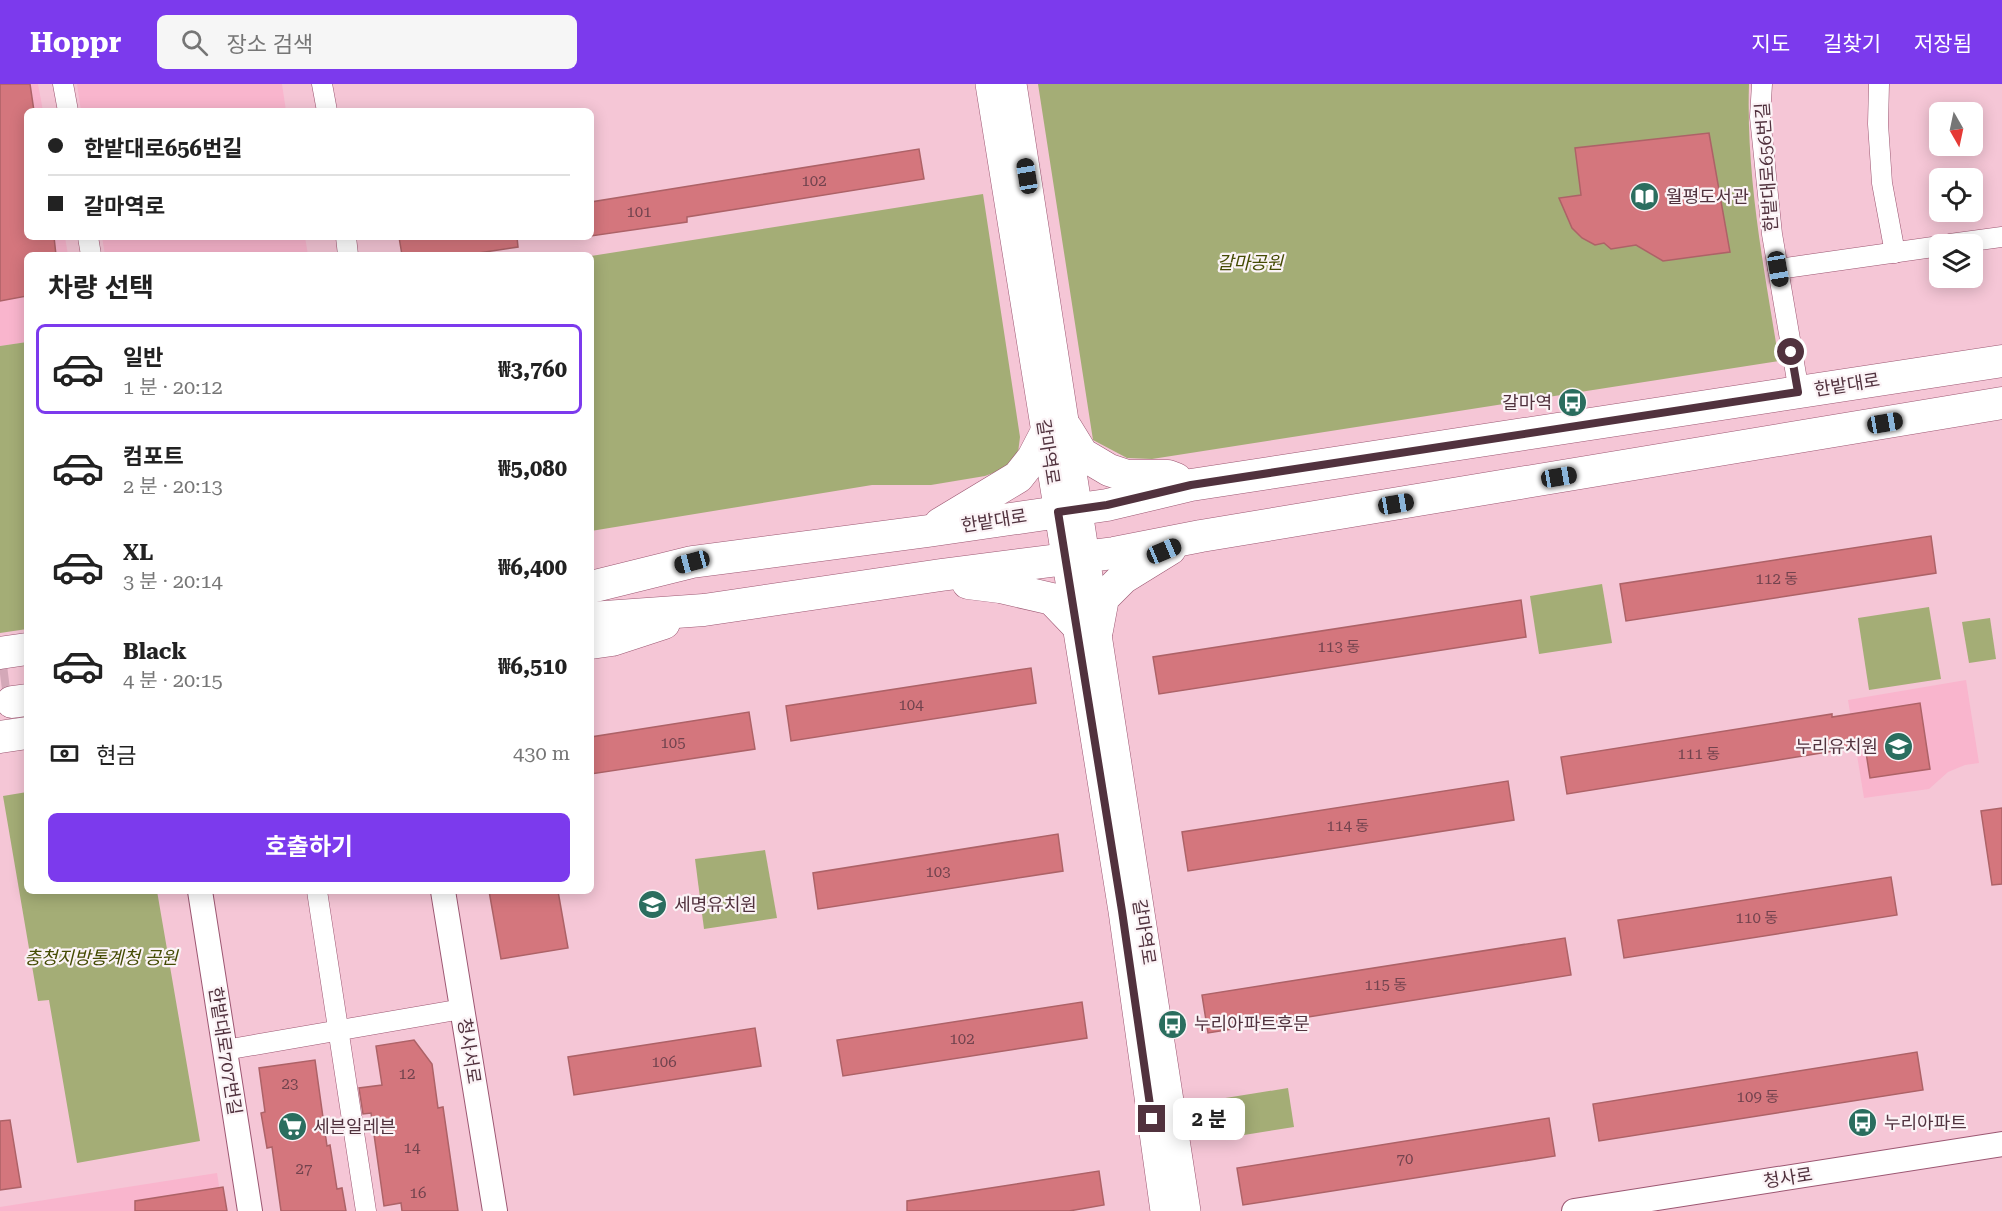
<!DOCTYPE html>
<html lang="ko">
<head>
<meta charset="utf-8">
<style>
  :root { --surface:#fff; --page:#f6f6f6; --text:#222; --muted:#767676; --line:#e0e0e0; --accent:#7c3aed }
  body { margin:0; font-family:"Roboto Serif","Noto Sans KR",serif; background:var(--page); color:var(--text); height:100vh; display:flex; flex-direction:column; font-size:22px; white-space:nowrap }
  * { box-sizing:border-box; margin:0 }
  p { font-size:20px; color:var(--muted) }
  .icon { flex:none; width:33px; height:33px; fill:none; stroke:currentColor; stroke-width:2; stroke-linecap:round; stroke-linejoin:round }
  .map { position:relative; flex:1; overflow:hidden }
  .side { position:absolute; left:24px; top:168px; width:570px; height:642px; display:flex; flex-direction:column; background:var(--surface); border-radius:9px; box-shadow:0 3px 15px #0003 }
  .side>* { flex:none }
  .top-card { position:absolute; left:24px; top:24px; width:570px; height:132px; border-radius:9px; box-shadow:0 3px 15px #0003; display:grid; align-content:center; height:132px; padding:0 24px; background:var(--surface) }
  .needle { width:39px; rotate:171deg }
  .buttons { position:absolute; left:1929px; top:18px; display:grid; gap:12px }
  .buttons a { display:grid; place-items:center; width:54px; height:54px; border-radius:9px; background:var(--surface); box-shadow:0 3px 15px #0003; font-size:30px }
  .end { position:absolute; width:27px; height:27px; margin:-14px; border:8px solid #51323e; background:#fff; box-shadow:0 0 0 3px #fff }
  .from { border-radius:50% }
  .bubble { position:absolute; height:42px; border-radius:9px; background:var(--surface); box-shadow:0 3px 15px #0003; font-size:20px; font-weight:700; line-height:42px; text-align:center }
  .car { position:absolute; width:18px; height:36px; margin:-18px -9px; border-radius:8px; box-shadow:0 0 4px 2px #0007; background:linear-gradient(#222 24%,#8ab4d8 0 40%,#222 0 76%,#8ab4d8 0 86%,#222 0) }
  .top-card b { display:flex; align-items:center; gap:21px; height:57px; font-size:22px }
  .top-card b+b { border-top:2px solid var(--line) }
  .top-card i { width:15px; height:15px; background:var(--text) }
  ul { padding:0; list-style:none }
  li { display:flex; align-items:center; gap:18px; height:90px; margin:0 12px 9px; padding:0 12px; border:3px solid transparent; border-radius:9px }
  li div { flex:1 }
  li b { display:block; font-size:22px }
  li em { font-style:normal; font-weight:700 }
  li.selected { border-color:var(--accent) }
  li>.icon { width:54px; height:54px; stroke-width:1.5 }
  h2 { padding:0 24px; font-size:27px; line-height:72px }
  .pay { display:flex; align-items:center; gap:15px; height:66px; padding:0 24px; font-size:22px }
  .pay p { margin-inline-start:auto }
  .button { display:flex; gap:12px; margin-top:auto; padding:12px 24px }
  .button a { flex:1; height:69px; border-radius:9px; background:var(--accent); color:#fff; font-size:24px; font-weight:700; line-height:69px; text-align:center }
  header { display:flex; align-items:center; gap:36px; box-sizing:border-box; height:84px; padding:0 30px; background:var(--accent); color:#fff }
  header strong { font-size:28px }
  nav { display:flex; gap:33px; margin-inline-start:auto; font-size:21px }
  .search { width:420px; height:54px; background:var(--page); display:flex; align-items:center; gap:15px; box-sizing:border-box; padding:0 21px; border-radius:9px; color:var(--muted); font-size:22px }
  .map>svg:first-child { display:block }
</style>
</head>
<body>
<header>
<strong>Hoppr</strong>
<div class="search"><svg class="icon" aria-label="search" viewBox="0 0 24 24"><circle cx="10" cy="10" r="6"/><path d="M15 15l6 6"/></svg>장소 검색</div>
<nav><a>지도</a><a>길찾기</a><a>저장됨</a></nav>
</header>
<div class="map">
<svg width="2002" height="1127" viewBox="0 0 2002 1127">
  <rect width="100%" height="100%" fill="#f5c6d6"/>
  <!-- built -->
  <g fill="#f9b5cd">
    <path d="M0 0H38L43 27H27V153H65L68 171H27V258L0 262Z"/>
    <path d="M77 0H282L286 27H81Z"/>
    <path d="M102 153H305L308 171H105Z"/>
    <path d="M1966 596 1979 679 1965 681 1948 688 1929 705 1864 714 1848 616Z"/>
    <path d="M217 1089 223 1127H0V1123Z"/>
  </g>
  <!-- green -->
  <g fill="#a4ad76">
    <path d="M1038 0H1749C1746 93 1764 185 1779 277L1152 375 1127 374 1093 356Z"/>
    <path d="M983 110 1020 353 1018 369 1009 383 985 392 931 401H872L591 447V172Z"/>
    <path d="M27 258V545L0 549V262Z"/>
    <path d="M1602 500 1612 559 1539 570 1530 512Z"/>
    <path d="M1929 523 1941 595 1869 606 1858 534Z"/>
    <path d="M1990 534 1996 575 1969 579 1962 538Z"/>
    <path d="M27 708V807H157L200 1057 77 1079 49 916 38 917 3 712Z"/>
    <path d="M765 766 777 834 704 845 695 775Z"/>
    <path d="M1288 1004 1294 1043 1219 1055 1213 1016Z"/>
  </g>
  <!-- building -->
  <g fill="#d4767d" stroke="#ad6267" stroke-width="1.5">
    <path d="M0 0H30L34 27H27V153H54L56 171H27V212L0 217Z"/>
    <path d="M1709 49 1730 168 1663 177 1636 161 1611 165 1604 159 1595 161 1582 154 1572 144 1559 114 1581 111 1575 64Z"/>
    <path d="M919 65 924 95 687 133V138L591 152V118Z"/>
    <path d="M399 153H517L518 163 465 171H402Z"/>
    <path d="M1931 452 1936 489 1626 537 1620 500Z"/>
    <path d="M1521 516 1526 553 1159 610 1153 573Z"/>
    <path d="M1031 584 1036 619 791 657 786 622Z"/>
    <path d="M1920 619 1930 685 1870 694 1865 662 1567 710 1561 673 1832 630V633Z"/>
    <path d="M749 628 755 665 591 690V653Z"/>
    <path d="M1508 697 1514 736 1188 787 1182 748Z"/>
    <path d="M2002 724V800L1992 801 1981 727Z"/>
    <path d="M1058 750 1063 787 818 825 813 789Z"/>
    <path d="M1891 793 1897 831 1624 874 1618 836Z"/>
    <path d="M489 807H558L568 864 501 875Z"/>
    <path d="M1565 854 1571 891 1208 949 1202 911Z"/>
    <path d="M1082 918 1087 954 843 992 837 956Z"/>
    <path d="M755 944 761 982 574 1011 568 973Z"/>
    <path d="M414 956 432 980 438 1024 443 1023 458 1127H402L401 1119 384 1122 371 1029 363 1030 359 1004 382 1001 376 962Z"/>
    <path d="M1917 968 1923 1006 1599 1057 1593 1020Z"/>
    <path d="M315 976 327 1062 330 1061 337 1105 342 1104 346 1127H281L272 1063 267 1064 261 1029 265 1028 259 984Z"/>
    <path d="M1549 1034 1555 1072 1243 1121 1237 1084Z"/>
    <path d="M10 1036 21 1103 0 1106V1037Z"/>
    <path d="M1099 1087 1104 1121 1069 1127H907V1117Z"/>
    <path d="M223 1103 227 1127H135V1117Z"/>
  </g>
  <g fill="none" stroke-linecap="round" stroke-linejoin="round">
    <!-- primary-tunnel -->
    <path stroke="#d4a8b8" stroke-width="32" stroke-dasharray="32 16" stroke-linecap="butt" d="M0 590 8 589"/>
    <defs>
      <g id="minor">
        <path d="M63 0 68 27"/>
        <path d="M322 0 327 27"/>
        <path d="M1762 0 1760 33 1772 150 1799 308"/>
        <path d="M1879 0 1878 40 1882 99 1895 169"/>
        <path d="M88 153 91 171"/>
        <path d="M346 153 348 171"/>
        <path d="M1950 160 2002 153"/>
        <path d="M1778 185 1940 162"/>
        <path d="M317 807 366 1127"/>
        <path d="M225 966 462 925"/>
      </g>
      <g id="tertiary">
        <path d="M200 807 250 1127"/>
        <path d="M443 807 495 1127"/>
        <path d="M1574 1127 2002 1060"/>
      </g>
      <g id="secondary">
        <path d="M989 0 1122 827 1164 1127"/>
        <path d="M1013 0 1187 1127"/>
      </g>
      <g id="primary">
        <path d="M1066 344 1082 370 1109 386 1127 392H1168L1176 395"/>
        <path d="M940 440 1018 393 1033 374 1046 349"/>
        <path d="M968 499 1000 503 1052 515 1075 539"/>
        <path d="M591 503 692 478 928 447 1107 421 1191 401 2002 277"/>
        <path d="M591 534 704 526 941 491 1114 469 1201 452 2002 319"/>
        <path d="M1097 546 1103 514 1123 494 1170 465"/>
        <path d="M591 559 612 556 664 539"/>
        <path d="M0 569 27 565"/>
        <path d="M12 618 27 616"/>
        <path d="M0 653 27 649"/>
      </g>
    </defs>
    <!-- minor casing -->
    <use href="#minor" stroke="#9c5772" stroke-width="21"/>
    <!-- tertiary casing -->
    <use href="#tertiary" stroke="#9c5772" stroke-width="26"/>
    <!-- secondary casing -->
    <use href="#secondary" stroke="#9c5772" stroke-width="28"/>
    <!-- primary casing -->
    <use href="#primary" stroke="#9c5772" stroke-width="33"/>
    <!-- minor -->
    <use href="#minor" stroke="#fff" stroke-width="20"/>
    <!-- tertiary -->
    <use href="#tertiary" stroke="#fff" stroke-width="24"/>
    <!-- secondary -->
    <use href="#secondary" stroke="#fff" stroke-width="27"/>
    <!-- primary -->
    <use href="#primary" stroke="#fff" stroke-width="32"/>
  </g>
  <g fill="none" stroke-linecap="round" stroke-linejoin="round">
    <!-- route -->
    <path stroke="#51323e" stroke-width="8" d="M1152 1035 1122 827 1058 428 1107 421 1191 401 1798 308 1791 268"/>
  </g>
  <!-- icons -->
  <defs>
    <symbol id="library-disc" viewBox="-11 -11 22 22"><circle r="9.5" fill="#2b6e5f" stroke="#fbf3f6"/><path d="M-6-4Q-3-5.5-.7-3.5V5Q-3 3-6 4ZM6-4Q3-5.5 .7-3.5V5Q3 3 6 4Z" fill="#fff"/></symbol>
    <symbol id="bus-disc" viewBox="-11 -11 22 22"><circle r="9.5" fill="#2b6e5f" stroke="#fbf3f6"/><path d="M-5-6H5V4H4V6H2V4H-2V6H-4V4H-5ZM-3.5-4V0h7V-4ZM-3.5 1.2v1.5H-2V1.2ZM2 1.2v1.5H3.5V1.2Z" fill="#fff"/></symbol>
    <symbol id="school-disc" viewBox="-11 -11 22 22"><circle r="9.5" fill="#2b6e5f" stroke="#fbf3f6"/><path d="M0-5L7-2L0 1L-7-2ZM-4 1L0 2.5L4 1V4Q0 6-4 4Z" fill="#fff"/></symbol>
    <symbol id="supermarket-disc" viewBox="-11 -11 22 22"><circle r="9.5" fill="#2b6e5f" stroke="#fbf3f6"/><path d="M-6-5.5h2.5l.6 2H6L4.5 2H-2.5L-4.4-4H-6ZM-1.5 3.2a1.3 1.3 0 1 0 .1 0ZM3 3.2a1.3 1.3 0 1 0 .1 0Z" fill="#fff"/></symbol>
  </defs>
  <g fill-rule="evenodd">
    <use href="#library-disc" x="1628" y="96" width="33" height="33"/>
    <use href="#bus-disc" x="1556" y="302" width="33" height="33"/>
    <use href="#school-disc" x="1882" y="646" width="33" height="33"/>
    <use href="#school-disc" x="636" y="804" width="33" height="33"/>
    <use href="#bus-disc" x="1156" y="924" width="33" height="33"/>
    <use href="#bus-disc" x="1846" y="1022" width="33" height="33"/>
    <use href="#supermarket-disc" x="276" y="1026" width="33" height="33"/>
  </g>
  <g text-anchor="middle" stroke-width="4.5" stroke-linejoin="round" paint-order="stroke">
    <!-- number labels -->
    <g font-size="15" fill="#72434e">
      <text x="814" y="102">102</text>
      <text x="639" y="133">101</text>
      <text x="1777" y="500">112 동</text>
      <text x="1339" y="568">113 동</text>
      <text x="911" y="626">104</text>
      <text x="673" y="664">105</text>
      <text x="1699" y="675">111 동</text>
      <text x="1348" y="747">114 동</text>
      <text x="938" y="793">103</text>
      <text x="1757" y="839">110 동</text>
      <text x="1386" y="906">115 동</text>
      <text x="962" y="960">102</text>
      <text x="664" y="983">106</text>
      <text x="407" y="995">12</text>
      <text x="290" y="1005">23</text>
      <text x="1758" y="1018">109 동</text>
      <text x="412" y="1069">14</text>
      <text x="1405" y="1080">70</text>
      <text x="304" y="1090">27</text>
      <text x="418" y="1114">16</text>
    </g>
    <!-- street labels -->
    <g font-size="18" fill="#51323e" stroke="#fbf3f6">
      <text transform="translate(1767 83) rotate(-94)" y="6">한밭대로656번길</text>
      <text transform="translate(1847 301) rotate(-9)" y="6">한밭대로</text>
      <text transform="translate(1048 368) rotate(81)" y="6">갈마역로</text>
      <text transform="translate(994 437) rotate(-9)" y="6">한밭대로</text>
      <text transform="translate(1144 848) rotate(81)" y="6">갈마역로</text>
      <text transform="translate(225 967) rotate(81)" y="6">한밭대로707번길</text>
      <text transform="translate(469 967) rotate(81)" y="6">청사서로</text>
      <text transform="translate(1788 1094) rotate(-9)" y="6">청사로</text>
    </g>
    <!-- poi labels -->
    <g font-size="18" fill="#51323e" stroke="#fbf3f6" text-anchor="start">
      <text x="1666" y="119">월평도서관</text>
      <text x="1552" y="325" text-anchor="end">갈마역</text>
      <text x="1878" y="669" text-anchor="end">누리유치원</text>
      <text x="674" y="827">세명유치원</text>
      <text x="1194" y="946">누리아파트후문</text>
      <text x="1884" y="1045">누리아파트</text>
      <text x="313" y="1049">세븐일레븐</text>
    </g>
    <!-- park labels -->
    <g font-size="18" font-style="italic" fill="#444b03" stroke="#fbf3f6">
      <text x="1250" y="185">갈마공원</text>
      <text x="101" y="880">충청지방통계청 공원</text>
    </g>
  </g>
</svg>
<div class="buttons">
<a><svg class="needle" viewBox="-14 -14 28 28"><path d="M0-13l5 13h-10z" fill="#e53935"/><path d="M0 13l5-13h-10z" fill="#767676"/></svg></a>
<a><svg class="icon" aria-label="locate" viewBox="0 0 24 24"><circle cx="12" cy="12" r="6"/><path d="M12 2v4M12 18v4M2 12h4M18 12h4"/></svg></a>
<a><svg class="icon" aria-label="layers" viewBox="0 0 24 24"><path d="M12 4l9 5-9 5-9-5zM3 14l9 5 9-5"/></svg></a>
</div>
<i class="end from" style="left:1791px;top:268px"></i>
<i class="end" style="left:1152px;top:1035px"></i>
<div class="bubble" style="left:1173px;top:1014px;width:72px">2 분</div>
<i class="car" style="left:1027px;top:92px;rotate:351deg"></i>
<i class="car" style="left:1778px;top:185px;rotate:170deg"></i>
<i class="car" style="left:1885px;top:339px;rotate:80deg"></i>
<i class="car" style="left:1559px;top:393px;rotate:81deg"></i>
<i class="car" style="left:1396px;top:420px;rotate:80deg"></i>
<i class="car" style="left:1164px;top:467px;rotate:67deg"></i>
<i class="car" style="left:692px;top:478px;rotate:255deg"></i>
<div class="top-card">
<b><i class="from"></i>한밭대로656번길</b>
<b><i></i>갈마역로</b>
</div>
<section class="side">
<h2>차량 선택</h2>
<ul>
<li class="selected"><svg class="icon" aria-label="car" viewBox="0 0 24 24"><path d="M5 17H2v-5l4-1 3-4h7l3 4 3 1v5h-3M9 17h6M6 11h13"/><circle cx="7" cy="17" r="2"/><circle cx="17" cy="17" r="2"/></svg><div><b>일반</b><p>1 분 · 20:12</p></div><em>₩3,760</em></li>
<li><svg class="icon" aria-label="car" viewBox="0 0 24 24"><path d="M5 17H2v-5l4-1 3-4h7l3 4 3 1v5h-3M9 17h6M6 11h13"/><circle cx="7" cy="17" r="2"/><circle cx="17" cy="17" r="2"/></svg><div><b>컴포트</b><p>2 분 · 20:13</p></div><em>₩5,080</em></li>
<li><svg class="icon" aria-label="car" viewBox="0 0 24 24"><path d="M5 17H2v-5l4-1 3-4h7l3 4 3 1v5h-3M9 17h6M6 11h13"/><circle cx="7" cy="17" r="2"/><circle cx="17" cy="17" r="2"/></svg><div><b>XL</b><p>3 분 · 20:14</p></div><em>₩6,400</em></li>
<li><svg class="icon" aria-label="car" viewBox="0 0 24 24"><path d="M5 17H2v-5l4-1 3-4h7l3 4 3 1v5h-3M9 17h6M6 11h13"/><circle cx="7" cy="17" r="2"/><circle cx="17" cy="17" r="2"/></svg><div><b>Black</b><p>4 분 · 20:15</p></div><em>₩6,510</em></li>
</ul>
<div class="pay"><svg class="icon" aria-label="cash" viewBox="0 0 24 24"><path d="M3 7h18v10H3z"/><circle cx="12" cy="12" r="2"/></svg>현금<p>430 m</p></div>
<div class="button"><a>호출하기</a></div>
</section>
</div>
</body>
</html>
